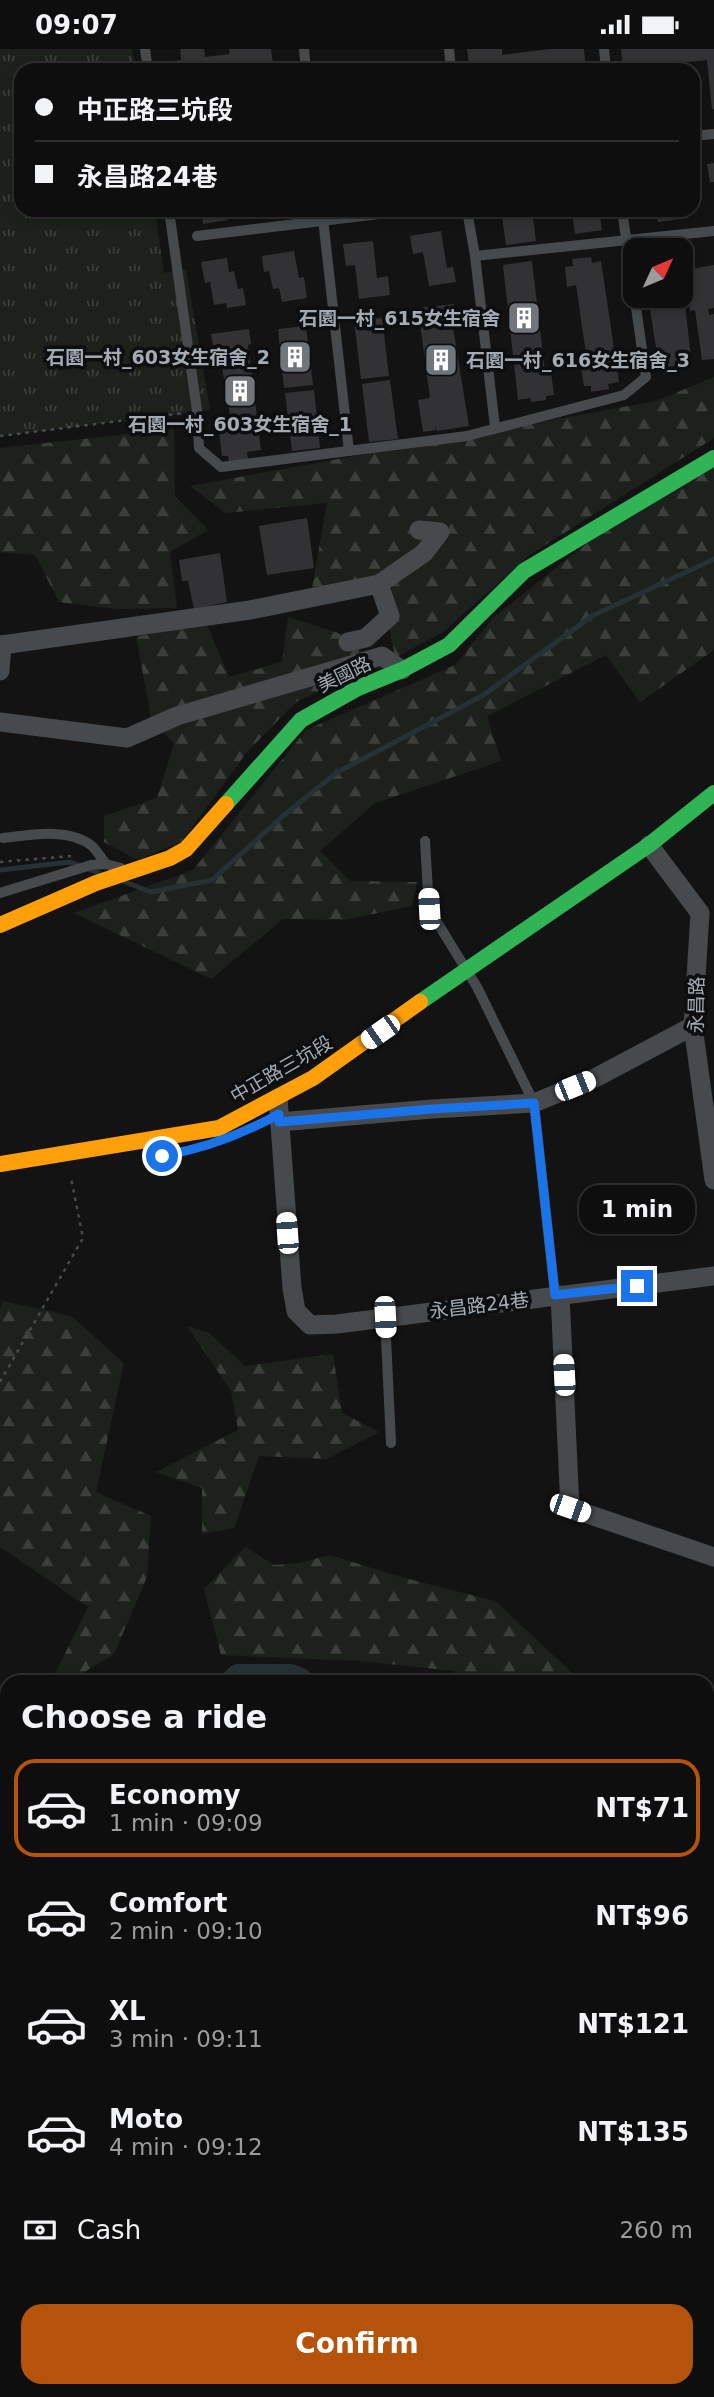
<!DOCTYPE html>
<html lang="en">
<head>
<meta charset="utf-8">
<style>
  :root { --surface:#0e0e0e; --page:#1c1c1c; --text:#f1f3f6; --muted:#9b9c9e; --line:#2e2e2e; --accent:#b45309 }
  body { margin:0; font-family:"DejaVu Sans","Noto Sans TC",sans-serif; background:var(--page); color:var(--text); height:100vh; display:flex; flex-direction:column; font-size:26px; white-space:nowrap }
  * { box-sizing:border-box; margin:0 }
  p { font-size:23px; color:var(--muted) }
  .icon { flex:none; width:38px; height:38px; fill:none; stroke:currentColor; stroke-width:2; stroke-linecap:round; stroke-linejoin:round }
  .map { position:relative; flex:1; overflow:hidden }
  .panel { position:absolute; left:0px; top:1626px; width:714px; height:723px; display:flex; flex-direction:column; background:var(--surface); border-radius:21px 21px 0 0; box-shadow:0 4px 10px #0003,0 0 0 2px var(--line) }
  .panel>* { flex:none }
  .banner { position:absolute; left:14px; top:14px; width:686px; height:154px; border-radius:21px; box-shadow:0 4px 10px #0003,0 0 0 2px var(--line); display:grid; align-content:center; height:154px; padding:0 21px; background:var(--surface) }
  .needle { width:46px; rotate:46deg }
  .fabs { position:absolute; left:623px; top:189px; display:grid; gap:14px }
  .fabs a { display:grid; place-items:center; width:70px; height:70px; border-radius:14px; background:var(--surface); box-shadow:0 4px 10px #0003,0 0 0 2px var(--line); font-size:35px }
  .end { position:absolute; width:32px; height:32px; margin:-16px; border:9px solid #1a73e8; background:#fff; box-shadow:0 0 0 4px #fff }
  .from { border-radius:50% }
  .bubble { position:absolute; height:49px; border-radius:21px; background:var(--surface); box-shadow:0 4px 10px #0003,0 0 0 2px var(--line); font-size:23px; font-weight:800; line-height:49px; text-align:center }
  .car { position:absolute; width:21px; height:42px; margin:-21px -10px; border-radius:9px; box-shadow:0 0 5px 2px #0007; background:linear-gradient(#fff 24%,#345 0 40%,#fff 0 76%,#345 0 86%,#fff 0) }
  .banner b { display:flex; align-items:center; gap:24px; height:66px; font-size:26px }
  .banner b+b { border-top:2px solid var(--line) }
  .banner i { width:18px; height:18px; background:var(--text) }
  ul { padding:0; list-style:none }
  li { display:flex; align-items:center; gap:21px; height:98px; margin:0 14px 10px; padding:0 7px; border:4px solid transparent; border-radius:21px }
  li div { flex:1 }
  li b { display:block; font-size:26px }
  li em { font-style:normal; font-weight:800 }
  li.active { border-color:var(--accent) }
  li>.icon { width:63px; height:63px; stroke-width:1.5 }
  h2 { padding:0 21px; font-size:32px; line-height:84px }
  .pay { display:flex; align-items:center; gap:18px; height:77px; padding:0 21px; font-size:26px }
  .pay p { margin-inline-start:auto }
  .primary-button { display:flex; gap:14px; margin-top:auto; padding:14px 21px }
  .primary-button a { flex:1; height:80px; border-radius:21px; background:var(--accent); color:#fff; font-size:28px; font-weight:800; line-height:80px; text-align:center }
  .status { display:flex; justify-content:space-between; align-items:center; height:49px; padding:0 35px; background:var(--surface); direction:ltr }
  .status svg { height:19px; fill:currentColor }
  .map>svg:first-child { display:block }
</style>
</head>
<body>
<div class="status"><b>09:07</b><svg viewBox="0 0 49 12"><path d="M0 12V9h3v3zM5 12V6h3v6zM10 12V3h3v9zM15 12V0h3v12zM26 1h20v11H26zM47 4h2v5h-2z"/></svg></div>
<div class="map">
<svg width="714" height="2348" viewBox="0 0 714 2348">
  <defs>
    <pattern id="grass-tufts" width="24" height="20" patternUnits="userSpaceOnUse" patternTransform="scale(1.75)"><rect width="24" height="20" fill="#1c221b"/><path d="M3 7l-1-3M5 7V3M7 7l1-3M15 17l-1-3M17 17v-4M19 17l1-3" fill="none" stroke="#3a3f3a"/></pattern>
    <pattern id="forest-firs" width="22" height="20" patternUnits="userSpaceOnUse" patternTransform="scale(1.75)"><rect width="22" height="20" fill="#1c221b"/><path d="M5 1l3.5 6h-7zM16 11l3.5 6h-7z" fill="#3a3f3a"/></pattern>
  </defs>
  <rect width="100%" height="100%" fill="#131313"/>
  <!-- grass -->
  <path fill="url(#grass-tufts)" d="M0 0H132L135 21H21V161H155L164 224 186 220 210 361 0 387Z"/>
  <!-- forest -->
  <g fill="url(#forest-firs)">
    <path d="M714 328V389L531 505 443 583 395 609 383 541 311 545 327 454 225 464 190 437 656 352Z"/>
    <path d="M174 380 175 447 208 481 170 503 177 559 116 560 59 553 35 506 0 503V399Z"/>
    <path d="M714 413V601L640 653 606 606 487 667 501 712 375 754 320 802 350 832 417 833 412 857 343 871 283 870 211 930 74 864 193 821 306 681 455 616 494 568 590 492Z"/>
    <path d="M288 568 348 587 373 616 296 653 247 703 182 792 138 811 104 793V767L157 749 174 695 151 668 136 588 205 571 229 628 282 613Z"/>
    <path d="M3 1252 71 1267 124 1314 96 1443 151 1467 147 1528 114 1605 68 1633H51L88 1558 0 1498V1260Z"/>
    <path d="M187 1277 209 1284 245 1317 333 1305 342 1364 379 1383 327 1410 259 1407 234 1479 202 1485V1439L156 1423 238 1381 231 1342Z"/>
    <path d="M245 1498 274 1516 299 1514 330 1506 397 1527 495 1552 582 1633H451L455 1622 359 1612 221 1606 204 1540Z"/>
    <path d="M707 1824 714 1833V1956L707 1947Z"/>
    <path d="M714 2241V2301L707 2304V2244Z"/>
  </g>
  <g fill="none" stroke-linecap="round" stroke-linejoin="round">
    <!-- stream -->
    <g stroke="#263135" stroke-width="5">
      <path d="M0 821 70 813 99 824"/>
      <path d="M125 833 151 843 212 831 284 766 336 724 482 647 592 567 714 510"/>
    </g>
    <!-- river -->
    <g stroke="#263135" stroke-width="30">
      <path d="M236 1633 239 1630H290L298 1633"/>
      <path d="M0 1714 7 1715"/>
      <path d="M707 2134 714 2137"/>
    </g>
  </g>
  <!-- building -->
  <g fill="#323234">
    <path d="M180 0H204L205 8 230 5 229 0H271L274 21H166L165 13 181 11Z"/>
    <path d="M467 0H502V6L550 0H584L586 21H470Z"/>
    <path d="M621 0H714V60H712L707 11 658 16 659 21H623Z"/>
    <path d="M714 114V133H710L707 115Z"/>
    <path d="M201 161H226L228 171 203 175Z"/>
    <path d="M250 161H277V163L251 166Z"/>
    <path d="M501 161H527L528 169H533L536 192 506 196Z"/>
    <path d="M564 161 599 162 602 181 575 185 572 164 565 165Z"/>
    <path d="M656 161H686L688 169 658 173Z"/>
    <path d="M441 182 447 219 453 218 456 233 429 237 423 203 413 205 410 187Z"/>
    <path d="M373 192 377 229 388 227 390 246 359 250 355 216 346 217 343 195Z"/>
    <path d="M294 202 299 229 304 228 307 249 282 253 279 239 273 240 269 222 264 223 262 207Z"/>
    <path d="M591 208 592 214 601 212 619 333 608 335 609 340 591 343V337H584L581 319 588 318 576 236 567 238 565 218 573 217 572 210Z"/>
    <path d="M227 209 229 223 234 222 238 240 243 239 246 256 227 259 226 254 214 256 210 233 205 234 201 213Z"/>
    <path d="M532 212 545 323H551L554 346 546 347V351L531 353 530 349 518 351 503 216Z"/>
    <path d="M714 216V259L708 260 709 266 714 265V310L702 311 695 261 690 262 687 246 684 247 692 317 659 318 648 247H681V236L686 235 685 221Z"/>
    <path d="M454 255 457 272H452L469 377 437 382 435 376 436 381 423 383 418 351 430 349 418 259Z"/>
    <path d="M382 269 389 327 361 330 354 271Z"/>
    <path d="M306 277 313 336 284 339 278 280Z"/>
    <path d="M249 280 251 295 248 296 261 401 247 403 248 410 229 413 228 407H222L218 375 231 372 221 312 217 313V304H214L213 300 216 299V296H213L211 285Z"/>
    <path d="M390 331 398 390 369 393 362 335Z"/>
    <path d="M314 341 320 399 292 402 285 344Z"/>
    <path d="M307 469 314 519 267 526 259 477Z"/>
    <path d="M220 504 227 553 194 560 188 532H182L179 511Z"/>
  </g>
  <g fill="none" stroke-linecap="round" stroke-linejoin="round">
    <!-- path -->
    <g stroke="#494a4e" stroke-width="2.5" stroke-dasharray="3.5 5" stroke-linecap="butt">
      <path d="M0 387 184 364"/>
      <path d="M0 813 71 807"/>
      <path d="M0 1333 83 1189 71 1129"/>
      <path d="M707 2115 714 2116"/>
    </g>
    <!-- lane -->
    <g stroke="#474a4c" stroke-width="10">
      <path d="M145 0 148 21"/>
      <path d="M304 0 306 21"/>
      <path d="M449 0 451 21"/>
      <path d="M604 0 606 21"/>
      <path d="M693 87 714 85"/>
      <path d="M169 161 197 362 199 399 221 418 467 387 624 346 646 328 622 161"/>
      <path d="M322 161 349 402"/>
      <path d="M467 161 475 207 495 378"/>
      <path d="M197 187 412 161"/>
      <path d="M475 207 714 182"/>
      <path d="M3 789C30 786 69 778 92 797 97 802 102 810 106 815"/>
      <path d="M425 792 429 860 477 938 534 1054 555 1246"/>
      <path d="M0 844 91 816 106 815 121 819"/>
      <path d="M385 1268 391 1394"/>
      <path d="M0 1738 7 1736"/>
      <path d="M0 1893 7 1899"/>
      <path d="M0 1998 7 1994"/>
      <path d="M0 2261 7 2267"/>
      <path d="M174 2348 181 2342"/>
      <path d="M609 2348 610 2342"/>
    </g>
    <!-- street -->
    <g stroke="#474a4c" stroke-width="19">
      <path d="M379 535 424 504 440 483 419 481"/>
      <path d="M0 596H2L0 622"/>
      <path d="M2 596 250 561 379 535 390 567 366 589 348 593"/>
      <path d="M0 673 127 689 177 667 382 607 402 621"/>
      <path d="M649 796 700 864 693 977 714 1131"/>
      <path d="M278 1049 292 1239 296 1262 310 1276 337 1275 714 1227"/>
      <path d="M279 1073 432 1060 534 1054 595 1029 693 977"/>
      <path d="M560 1246 570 1459 714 1508"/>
    </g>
    <!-- fast -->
    <g stroke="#30b455" stroke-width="16">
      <path d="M226 755 301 671 358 639 402 621 449 596 524 522 714 409"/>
      <path d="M420 953 649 796 714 744"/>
    </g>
    <!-- slow -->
    <g stroke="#ff9f0a" stroke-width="16">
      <path d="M0 876 96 834 170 809 186 800 226 755"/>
      <path d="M0 1115 219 1079 313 1029 420 953"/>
    </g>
  </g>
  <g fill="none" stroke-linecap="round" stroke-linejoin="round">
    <!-- route -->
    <path stroke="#1a73e8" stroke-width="9" d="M162 1107C203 1100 243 1085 279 1065V1073L432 1060 534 1054 555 1246 637 1237"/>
  </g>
  <!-- icons -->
  <defs>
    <symbol id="building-square" viewBox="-11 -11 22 22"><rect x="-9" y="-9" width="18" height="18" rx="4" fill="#71767c" stroke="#0d0e0f"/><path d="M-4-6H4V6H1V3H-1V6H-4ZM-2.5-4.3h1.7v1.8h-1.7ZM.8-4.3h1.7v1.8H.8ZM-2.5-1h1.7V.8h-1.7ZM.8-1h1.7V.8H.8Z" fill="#fff"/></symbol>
  </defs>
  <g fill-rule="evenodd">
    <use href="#building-square" x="505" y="250" width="38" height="38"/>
    <use href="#building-square" x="276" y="289" width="38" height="38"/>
    <use href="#building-square" x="422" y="292" width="38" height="38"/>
    <use href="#building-square" x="221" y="323" width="38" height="38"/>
  </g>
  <g text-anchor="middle" stroke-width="7" stroke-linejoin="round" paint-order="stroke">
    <!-- poi labels -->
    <g font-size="19" font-weight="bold" fill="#a3acb5" stroke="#0d0e0f" text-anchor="end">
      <text x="500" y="276">石園一村_615女生宿舍</text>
      <text x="270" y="315">石園一村_603女生宿舍_2</text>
      <text x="466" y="318" text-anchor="start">石園一村_616女生宿舍_3</text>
      <text x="240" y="382" text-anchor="middle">石園一村_603女生宿舍_1</text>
    </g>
    <!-- street labels -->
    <g font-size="19" fill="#a3acb5" stroke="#0d0e0f">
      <text transform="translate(344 625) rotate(-26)" y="7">美國路</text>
      <text transform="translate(696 956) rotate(-89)" y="7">永昌路</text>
      <text transform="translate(281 1020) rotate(-30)" y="7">中正路三坑段</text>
      <text transform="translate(479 1256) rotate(-7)" y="7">永昌路24巷</text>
    </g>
  </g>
</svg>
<div class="fabs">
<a><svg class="needle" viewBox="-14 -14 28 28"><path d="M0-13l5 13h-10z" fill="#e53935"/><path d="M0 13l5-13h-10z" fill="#9b9c9e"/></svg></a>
</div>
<i class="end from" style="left:162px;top:1107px"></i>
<i class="end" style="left:637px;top:1237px"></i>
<div class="bubble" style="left:579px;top:1136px;width:116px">1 min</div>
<i class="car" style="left:429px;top:860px;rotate:357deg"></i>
<i class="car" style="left:380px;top:983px;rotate:235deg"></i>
<i class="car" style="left:575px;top:1037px;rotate:68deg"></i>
<i class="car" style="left:287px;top:1184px;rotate:356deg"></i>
<i class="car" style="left:385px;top:1268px;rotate:177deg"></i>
<i class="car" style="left:564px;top:1326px;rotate:357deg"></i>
<i class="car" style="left:570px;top:1459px;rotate:109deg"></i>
<div class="banner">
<b><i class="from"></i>中正路三坑段</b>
<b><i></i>永昌路24巷</b>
</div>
<section class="panel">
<h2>Choose a ride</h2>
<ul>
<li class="active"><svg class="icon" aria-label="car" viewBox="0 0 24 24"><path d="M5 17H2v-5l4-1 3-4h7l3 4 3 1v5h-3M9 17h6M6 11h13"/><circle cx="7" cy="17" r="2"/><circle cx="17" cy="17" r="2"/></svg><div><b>Economy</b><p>1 min · 09:09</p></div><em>NT$71</em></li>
<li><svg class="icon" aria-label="car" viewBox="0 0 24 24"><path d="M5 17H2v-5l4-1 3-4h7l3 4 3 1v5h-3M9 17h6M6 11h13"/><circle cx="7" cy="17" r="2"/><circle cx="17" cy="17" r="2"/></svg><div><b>Comfort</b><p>2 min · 09:10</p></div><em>NT$96</em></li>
<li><svg class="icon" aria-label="car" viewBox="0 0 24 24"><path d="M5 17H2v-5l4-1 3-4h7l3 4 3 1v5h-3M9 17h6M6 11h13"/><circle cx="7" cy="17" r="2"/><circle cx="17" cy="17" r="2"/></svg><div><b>XL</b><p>3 min · 09:11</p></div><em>NT$121</em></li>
<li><svg class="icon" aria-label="car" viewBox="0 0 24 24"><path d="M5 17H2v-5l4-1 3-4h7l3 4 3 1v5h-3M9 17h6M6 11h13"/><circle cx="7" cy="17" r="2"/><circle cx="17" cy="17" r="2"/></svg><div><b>Moto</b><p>4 min · 09:12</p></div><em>NT$135</em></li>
</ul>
<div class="pay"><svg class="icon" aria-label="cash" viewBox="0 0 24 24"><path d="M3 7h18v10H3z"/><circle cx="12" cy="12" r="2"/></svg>Cash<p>260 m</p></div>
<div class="primary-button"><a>Confirm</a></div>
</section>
</div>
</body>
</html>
